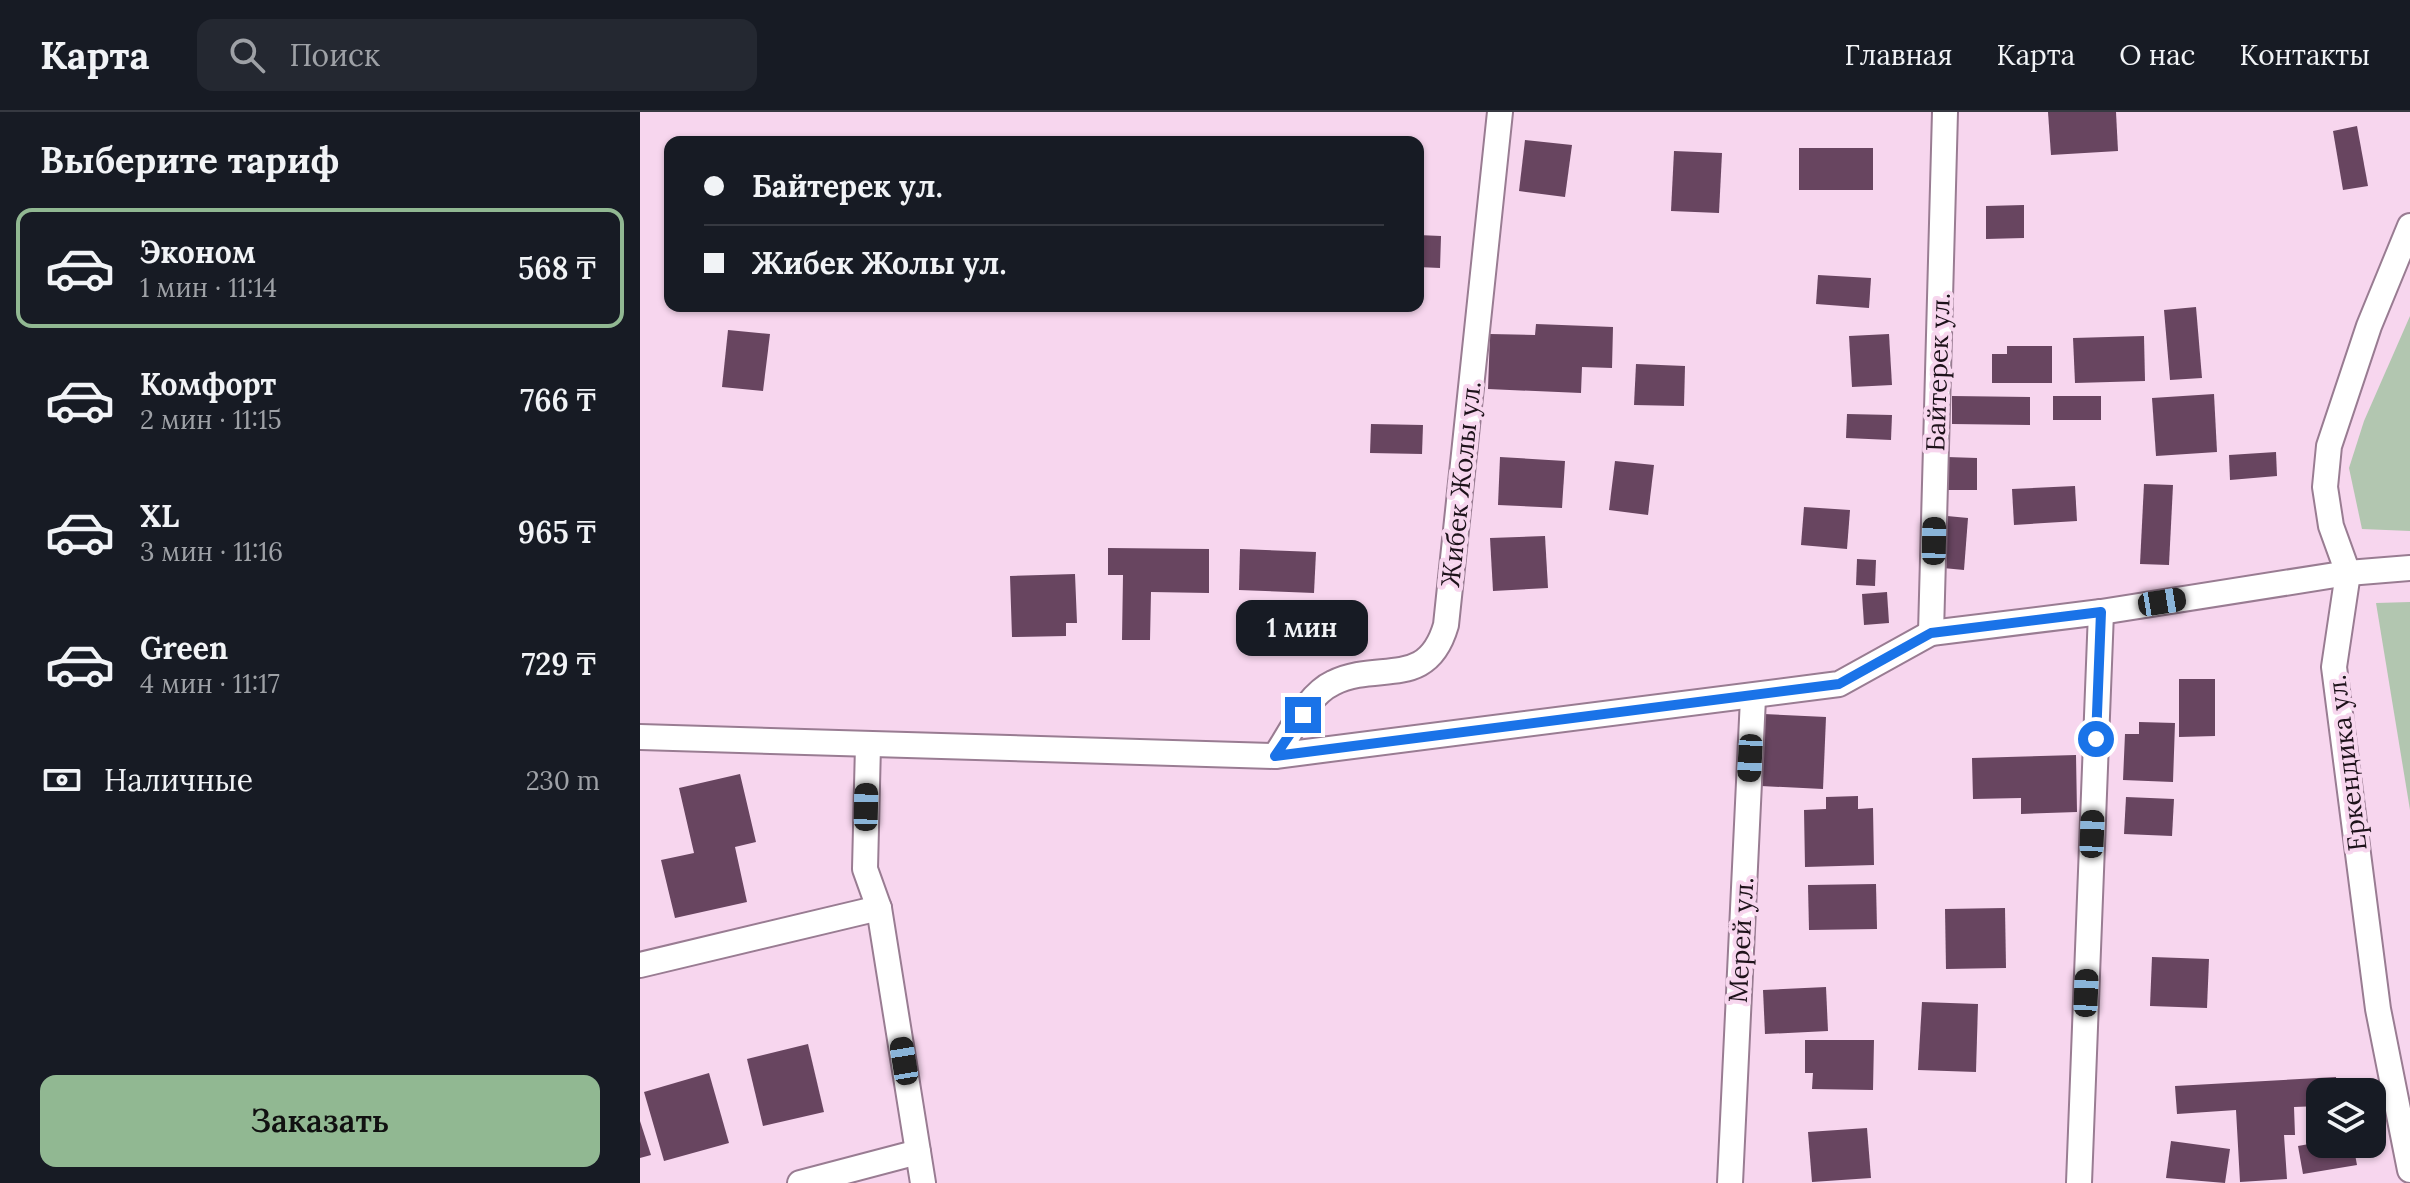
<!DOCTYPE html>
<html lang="ru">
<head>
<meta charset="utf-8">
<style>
  :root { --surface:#171b24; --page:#242831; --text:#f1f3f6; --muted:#9ea1a6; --line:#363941; --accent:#91b892 }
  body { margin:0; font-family:Lora,serif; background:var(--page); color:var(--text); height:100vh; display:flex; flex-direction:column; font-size:30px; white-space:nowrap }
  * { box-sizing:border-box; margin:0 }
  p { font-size:26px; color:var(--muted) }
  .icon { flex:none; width:44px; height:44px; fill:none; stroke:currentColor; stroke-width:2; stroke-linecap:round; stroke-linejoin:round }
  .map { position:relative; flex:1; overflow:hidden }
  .side { display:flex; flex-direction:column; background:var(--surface); width:640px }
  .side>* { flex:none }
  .guide { position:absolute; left:24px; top:24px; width:760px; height:176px; border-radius:16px; box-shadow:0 2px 6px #0004; display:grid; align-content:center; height:176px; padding:0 40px; background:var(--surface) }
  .buttons { position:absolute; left:1666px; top:966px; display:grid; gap:16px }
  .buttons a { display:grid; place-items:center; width:80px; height:80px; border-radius:16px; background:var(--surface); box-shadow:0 2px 6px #0004; font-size:40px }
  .end { position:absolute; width:36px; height:36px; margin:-18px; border:10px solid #1a73e8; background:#fff; box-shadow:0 0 0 4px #fff }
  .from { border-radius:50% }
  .bubble { position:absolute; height:56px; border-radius:16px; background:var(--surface); box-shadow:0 2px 6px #0004; font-size:26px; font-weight:600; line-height:56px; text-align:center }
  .car { position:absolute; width:24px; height:48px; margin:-24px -12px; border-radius:10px; box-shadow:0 0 6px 2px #0007; background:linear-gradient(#222 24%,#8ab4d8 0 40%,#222 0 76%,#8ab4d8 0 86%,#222 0) }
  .guide b { display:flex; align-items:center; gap:28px; height:76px; font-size:30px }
  .guide b+b { border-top:2px solid var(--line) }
  .guide i { width:20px; height:20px; background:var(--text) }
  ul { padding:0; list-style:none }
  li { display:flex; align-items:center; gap:24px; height:120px; margin:0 16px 12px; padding:0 24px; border:4px solid transparent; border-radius:16px }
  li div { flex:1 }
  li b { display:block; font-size:30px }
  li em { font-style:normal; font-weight:600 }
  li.selected { border-color:var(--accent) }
  li>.icon { width:72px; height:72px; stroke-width:1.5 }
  h2 { padding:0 40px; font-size:36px; line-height:96px }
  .pay { display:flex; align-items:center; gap:20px; height:88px; padding:0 40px; font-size:30px }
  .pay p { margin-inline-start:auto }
  .action { display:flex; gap:16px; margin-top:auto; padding:16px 40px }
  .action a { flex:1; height:92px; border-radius:16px; background:var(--accent); color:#111; font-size:32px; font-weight:600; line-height:92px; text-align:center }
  header { display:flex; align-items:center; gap:48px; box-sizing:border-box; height:112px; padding:0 40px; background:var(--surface); border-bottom:2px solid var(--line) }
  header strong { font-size:38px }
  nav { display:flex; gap:44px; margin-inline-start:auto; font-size:28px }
  .search { width:560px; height:72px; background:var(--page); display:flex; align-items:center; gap:20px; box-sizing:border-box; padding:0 28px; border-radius:16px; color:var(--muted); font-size:30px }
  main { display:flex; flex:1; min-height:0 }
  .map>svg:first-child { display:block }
</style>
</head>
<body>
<header>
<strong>Карта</strong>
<div class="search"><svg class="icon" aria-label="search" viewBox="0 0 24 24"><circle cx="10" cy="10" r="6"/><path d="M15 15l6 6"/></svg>Поиск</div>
<nav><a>Главная</a><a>Карта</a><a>О нас</a><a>Контакты</a></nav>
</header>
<main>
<section class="side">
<h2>Выберите тариф</h2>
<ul>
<li class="selected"><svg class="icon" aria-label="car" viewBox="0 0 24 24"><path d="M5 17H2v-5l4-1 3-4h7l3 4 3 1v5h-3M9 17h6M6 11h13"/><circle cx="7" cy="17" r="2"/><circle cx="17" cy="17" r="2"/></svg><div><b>Эконом</b><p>1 мин · 11:14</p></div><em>568 ₸</em></li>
<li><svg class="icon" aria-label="car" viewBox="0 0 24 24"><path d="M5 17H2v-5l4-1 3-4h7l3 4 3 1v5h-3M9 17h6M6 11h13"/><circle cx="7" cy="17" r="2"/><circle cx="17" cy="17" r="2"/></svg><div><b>Комфорт</b><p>2 мин · 11:15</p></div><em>766 ₸</em></li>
<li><svg class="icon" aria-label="car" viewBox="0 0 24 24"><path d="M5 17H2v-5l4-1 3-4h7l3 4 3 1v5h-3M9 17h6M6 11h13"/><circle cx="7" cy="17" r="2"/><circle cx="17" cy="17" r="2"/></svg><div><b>XL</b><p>3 мин · 11:16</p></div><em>965 ₸</em></li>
<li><svg class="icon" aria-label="car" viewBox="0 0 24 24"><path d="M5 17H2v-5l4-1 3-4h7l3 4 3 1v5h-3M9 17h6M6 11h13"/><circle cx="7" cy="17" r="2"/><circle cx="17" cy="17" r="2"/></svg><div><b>Green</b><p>4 мин · 11:17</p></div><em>729 ₸</em></li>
</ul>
<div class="pay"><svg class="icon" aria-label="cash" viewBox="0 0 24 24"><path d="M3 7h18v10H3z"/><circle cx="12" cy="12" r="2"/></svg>Наличные<p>230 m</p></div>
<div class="action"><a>Заказать</a></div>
</section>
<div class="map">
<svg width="1770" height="1071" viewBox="0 0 1770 1071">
  <rect width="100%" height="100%" fill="#f7d6ee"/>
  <!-- green -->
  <g fill="#b2c6b0">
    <path d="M1770 204V419L1722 417 1709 356 1724 309Z"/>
    <path d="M1770 490V698L1736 491Z"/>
  </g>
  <!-- building -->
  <g fill="#684560">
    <path d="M1408 0H1476L1478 39 1411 43Z"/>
    <path d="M1717 14 1728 74 1703 78 1693 19Z"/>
    <path d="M885 28 932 33 925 85 879 79Z"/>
    <rect x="1159" y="36" width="74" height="42"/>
    <path d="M1034 39 1082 41 1079 101 1031 99Z"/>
    <path d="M1384 93V126L1346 127V94Z"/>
    <path d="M778 123 801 124 800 156 778 155Z"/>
    <path d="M1178 163 1231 166 1229 196 1176 192Z"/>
    <path d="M1556 195 1562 266 1530 268 1524 198Z"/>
    <path d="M896 212 973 215 972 256 942 255 941 281 848 277 850 222 895 223Z"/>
    <path d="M88 218 130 222 123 279 82 275Z"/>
    <path d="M1249 222 1252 273 1212 275 1209 224Z"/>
    <path d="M1504 224 1505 269 1435 271 1433 226Z"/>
    <path d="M1367 234H1412V271H1352V242H1367Z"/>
    <path d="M996 252 1045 254 1044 294 994 293Z"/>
    <path d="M1574 282 1577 340 1516 344 1512 286Z"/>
    <path d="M1312 284 1390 285V313L1312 312Z"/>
    <rect x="1413" y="284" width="48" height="24"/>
    <path d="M1207 302 1252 303 1251 328 1206 326Z"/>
    <path d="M731 312 783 313 782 342 730 341Z"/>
    <path d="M1636 340 1637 364 1590 368 1589 343Z"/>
    <path d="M860 345 925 349 922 396 858 393Z"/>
    <path d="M1307 345 1337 346V378H1306Z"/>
    <path d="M975 349 1014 353 1008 403 969 398Z"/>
    <path d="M1504 372 1533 373 1529 453 1500 452Z"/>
    <path d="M1435 374 1437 409 1374 413 1372 377Z"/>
    <path d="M1164 395 1210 398 1207 437 1161 433Z"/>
    <path d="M1307 404 1328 406 1324 458 1303 456Z"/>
    <path d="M905 424 908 476 853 479 850 426Z"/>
    <path d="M468 436 569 437V481L511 480 510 528H482L483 463H468Z"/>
    <path d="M600 437 676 440 674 481 599 478Z"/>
    <path d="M1217 447 1236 448 1235 474 1216 473Z"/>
    <path d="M435 462 437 511H426V524L372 525 370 464Z"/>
    <path d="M1247 480 1249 511 1224 513 1222 482Z"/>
    <path d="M1539 567H1575V624L1539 625Z"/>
    <path d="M1124 602 1186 605 1183 677 1121 674Z"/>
    <path d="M1499 610 1535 611 1533 670 1483 668 1485 622H1499Z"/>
    <path d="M1436 643 1437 700 1381 702V686L1333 687 1332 646Z"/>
    <path d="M100 662 116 730 95 735 107 790 35 806 21 748 54 741 39 676Z"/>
    <path d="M1218 684V697L1233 696 1234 753 1165 755 1164 698 1186 697V685Z"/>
    <path d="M1486 685 1534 687 1532 724 1484 722Z"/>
    <path d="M1236 772 1237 817 1169 818 1168 773Z"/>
    <path d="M1365 796 1366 856 1306 857 1305 797Z"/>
    <path d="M1512 845 1569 847 1567 896 1510 894Z"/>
    <path d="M1186 875 1188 919 1125 922 1123 878Z"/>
    <path d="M1282 890 1338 892 1336 960 1278 958Z"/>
    <path d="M1165 928H1234L1233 978 1172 977 1173 961H1165Z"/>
    <path d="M168 932 184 1000 123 1014 107 947Z"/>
    <path d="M69 961 89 1031 24 1049 4 980Z"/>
    <path d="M1696 965 1697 980H1680V994L1654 995 1655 1023H1644L1647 1067 1600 1070 1596 998 1537 1002 1535 974Z"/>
    <path d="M0 1009 11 1043 0 1046Z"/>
    <path d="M1227 1016 1231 1066 1172 1070 1168 1020Z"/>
    <path d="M1531 1029 1590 1037 1585 1071 1526 1066Z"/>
    <path d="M1680 1030 1713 1032 1717 1053 1663 1062 1658 1034Z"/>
  </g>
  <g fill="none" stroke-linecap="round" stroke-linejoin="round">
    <defs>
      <g id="minor">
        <path d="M1770 114 1729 214 1689 334 1685 375 1691 414 1708 461 1694 555 1738 897 1770 1058"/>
        <path d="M1291 521 1305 0"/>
        <path d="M0 625 635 644 1199 572 1291 521 1461 500 1708 461 1770 456"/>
        <path d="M228 633 225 757 239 796 283 1071"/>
        <path d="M635 644C651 621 667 583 693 571 739 548 787 579 806 513L860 0"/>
        <path d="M0 853 239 796"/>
        <path d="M160 1071 278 1040"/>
        <path d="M1090 1071 1113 586"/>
        <path d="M1439 1071 1461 500"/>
      </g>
    </defs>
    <!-- minor casing -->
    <use href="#minor" stroke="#997c92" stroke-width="28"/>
    <!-- minor -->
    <use href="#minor" stroke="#fff" stroke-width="24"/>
  </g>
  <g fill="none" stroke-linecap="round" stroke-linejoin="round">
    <!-- route -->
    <path stroke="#1a73e8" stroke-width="10" d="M663 603 635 644 1199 572 1291 521 1461 500 1456 627"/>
  </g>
  <g text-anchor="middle" stroke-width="8" stroke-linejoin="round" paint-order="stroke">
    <!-- street labels -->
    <g font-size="26" fill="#1d121a" stroke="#f7d6ee">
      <text transform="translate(1298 260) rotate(-88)" y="9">Байтерек ул.</text>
      <text transform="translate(821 372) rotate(-84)" y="9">Жибек Жолы ул.</text>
      <text transform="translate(1707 651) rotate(-97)" y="9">Еркендика ул.</text>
      <text transform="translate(1101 828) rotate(-87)" y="9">Мерей ул.</text>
    </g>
  </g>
</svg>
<div class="buttons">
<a><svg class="icon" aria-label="layers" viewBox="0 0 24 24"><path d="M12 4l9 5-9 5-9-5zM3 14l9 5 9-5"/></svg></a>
</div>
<i class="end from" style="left:1456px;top:627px"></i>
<i class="end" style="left:663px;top:603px"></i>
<div class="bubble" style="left:596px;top:488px;width:132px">1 мин</div>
<i class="car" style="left:1294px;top:429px;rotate:1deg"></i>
<i class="car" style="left:1522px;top:490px;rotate:81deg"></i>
<i class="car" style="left:1110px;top:646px;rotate:183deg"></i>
<i class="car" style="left:226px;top:695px;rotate:1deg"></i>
<i class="car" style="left:1452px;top:722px;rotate:2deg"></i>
<i class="car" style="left:1446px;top:881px;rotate:2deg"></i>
<i class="car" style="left:264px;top:949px;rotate:351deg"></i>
<div class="guide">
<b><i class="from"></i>Байтерек ул.</b>
<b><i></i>Жибек Жолы ул.</b>
</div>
</div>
</main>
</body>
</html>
